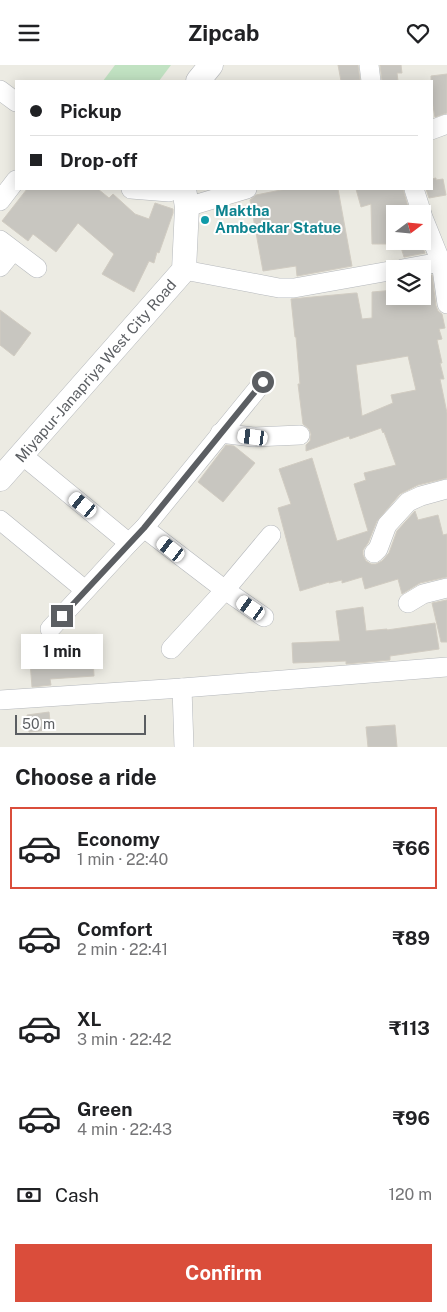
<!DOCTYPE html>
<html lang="en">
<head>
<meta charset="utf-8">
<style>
  :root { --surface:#fff; --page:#f2f2f2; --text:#202124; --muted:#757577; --line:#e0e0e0; --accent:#da4d3b }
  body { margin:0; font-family:"Public Sans",sans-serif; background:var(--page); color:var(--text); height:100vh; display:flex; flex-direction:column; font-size:19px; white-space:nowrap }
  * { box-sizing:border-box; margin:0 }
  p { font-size:16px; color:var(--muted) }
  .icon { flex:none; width:28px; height:28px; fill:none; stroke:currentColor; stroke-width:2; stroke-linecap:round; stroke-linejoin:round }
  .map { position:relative; height:682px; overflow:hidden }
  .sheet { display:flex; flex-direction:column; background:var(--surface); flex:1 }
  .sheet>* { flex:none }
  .top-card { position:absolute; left:15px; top:15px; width:418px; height:110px; border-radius:0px; box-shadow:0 2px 12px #0003; display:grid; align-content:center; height:110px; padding:0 15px; background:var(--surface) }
  .needle { width:32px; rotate:74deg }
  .tools { position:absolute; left:386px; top:140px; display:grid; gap:10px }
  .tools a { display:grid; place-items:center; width:45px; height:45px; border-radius:0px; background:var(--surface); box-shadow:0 2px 12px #0003; font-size:25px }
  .scale { position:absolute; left:15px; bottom:12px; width:131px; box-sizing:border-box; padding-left:5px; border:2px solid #5b5e62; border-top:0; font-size:14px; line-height:18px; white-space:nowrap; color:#5b5e62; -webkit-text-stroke:4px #fff; paint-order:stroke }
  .end { position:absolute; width:22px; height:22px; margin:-11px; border:6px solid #5b5e62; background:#fff; box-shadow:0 0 0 2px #fff }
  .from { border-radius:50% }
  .bubble { position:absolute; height:35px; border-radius:0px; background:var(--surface); box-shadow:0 2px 12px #0003; font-size:16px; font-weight:700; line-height:35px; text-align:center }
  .car { position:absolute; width:15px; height:30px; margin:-15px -8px; border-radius:6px; box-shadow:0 0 4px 1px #0007; background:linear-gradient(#fff 24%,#345 0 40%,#fff 0 76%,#345 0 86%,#fff 0) }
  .top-card b { display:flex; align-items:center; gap:18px; height:48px; font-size:19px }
  .top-card b+b { border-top:1px solid var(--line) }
  .top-card i { width:12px; height:12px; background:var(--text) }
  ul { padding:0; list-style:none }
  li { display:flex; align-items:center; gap:15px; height:82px; margin:0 10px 8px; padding:0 5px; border:2px solid transparent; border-radius:0px }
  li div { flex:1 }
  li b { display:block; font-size:19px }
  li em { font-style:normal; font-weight:700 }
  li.selected { border-color:var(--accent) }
  li>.icon { width:45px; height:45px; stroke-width:1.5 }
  h2 { padding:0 15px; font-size:22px; line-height:60px }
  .pay { display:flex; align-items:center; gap:12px; height:55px; padding:0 15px; font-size:19px }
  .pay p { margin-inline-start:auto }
  .cta { display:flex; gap:10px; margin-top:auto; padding:10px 15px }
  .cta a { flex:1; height:58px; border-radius:0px; background:var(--accent); color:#fff; font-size:20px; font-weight:700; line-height:58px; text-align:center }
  header { display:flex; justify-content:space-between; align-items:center; height:65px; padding:0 15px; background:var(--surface); font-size:22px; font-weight:700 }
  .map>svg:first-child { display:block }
</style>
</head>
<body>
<header><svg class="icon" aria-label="menu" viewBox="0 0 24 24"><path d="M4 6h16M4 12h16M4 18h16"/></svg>Zipcab<svg class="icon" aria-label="heart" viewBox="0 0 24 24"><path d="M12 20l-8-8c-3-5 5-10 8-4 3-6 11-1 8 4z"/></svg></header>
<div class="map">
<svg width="447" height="682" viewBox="0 0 447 682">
  <rect width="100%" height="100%" fill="#ecebe3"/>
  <!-- green -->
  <path fill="#c1e2c2" d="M115 0H171L159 16H103Z"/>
  <!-- building -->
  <g fill="#c8c6c0" stroke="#d1ccc2" fill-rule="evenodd">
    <path d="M338 0H358L360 15 341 16Z"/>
    <path d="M380 0H401L402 8H397L398 16H382Z"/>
    <path d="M447 9V48L435 52 431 30V11Z"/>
    <path d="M436 113V115L443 114 446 130 429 133 426 124H431V114Z"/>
    <path d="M27 124H98L109 133 113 129 135 149 149 154 155 138 173 144V148L159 188 157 187 154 198 149 196 134 227 102 209 114 189 78 158 56 187 33 169 28 176 2 156Z"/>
    <path d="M286 124H338L352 201 297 211 296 201 263 206 250 135 256 130Z"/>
    <path d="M356 124H403L410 149H395V179H372L371 139 361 142Z"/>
    <path d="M399 176H420L425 188 404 192Z"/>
    <path d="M432 210 436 241 438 246 442 249 445 263 439 264 442 274 437 275 442 298H440L444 314H440L447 348V413L418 420 400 429 377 456 368 478 363 485V490L366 496 371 499H376L382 496 389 488 397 466 415 446 418 455 438 450 443 470 447 469V512L420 518 402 529 398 514 365 524 362 512 342 518V515L329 518V517L300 526 278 443 291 439 279 404 312 393 337 476 368 466 354 419 366 415 364 408 396 400 384 367 383 368 381 363 350 374 349 371 306 386V380L310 376 311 369 309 364 303 359 298 319H300L296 272H295L291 234 355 228H357L362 254 372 253V227L395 225V231H422V212ZM408 291 416 325 391 330 393 338 362 351 356 300Z"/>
    <path d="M0 245 31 268 14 291 0 280Z"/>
    <path d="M226 380 234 381 255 398 223 437 198 417Z"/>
    <path d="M447 535V577H441L432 538Z"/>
    <path d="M363 542 366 566 387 564V565L435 558 439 584 390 591V595L346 599V596L293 598 292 578 340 576 336 546Z"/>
    <path d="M93 594 94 611 50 614 51 620 32 622 30 597 49 595V597Z"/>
    <path d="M49 647 51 665 29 667 27 650Z"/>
    <path d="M395 660 397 682H368L366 662Z"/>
  </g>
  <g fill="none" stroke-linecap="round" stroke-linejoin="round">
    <defs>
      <g id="minor">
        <path d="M369 0 371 16"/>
        <path d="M0 25 16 37"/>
        <path d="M431 65 447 59"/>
        <path d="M131 124 169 127"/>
        <path d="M414 124 422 149"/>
        <path d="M0 136 16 115"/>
        <path d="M187 142 247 124"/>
        <path d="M422 150 441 197 447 239"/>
        <path d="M0 175 37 203"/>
        <path d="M0 202 13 186"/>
        <path d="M402 204 441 197"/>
        <path d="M184 205 279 223H294L395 205"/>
        <path d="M220 368 253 372 300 370"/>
        <path d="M22 390 129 478 144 463 263 317"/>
        <path d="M0 455 85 525"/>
        <path d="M144 463 225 525 264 552"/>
        <path d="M374 488 378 484 387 460 408 437 421 431 447 424"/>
        <path d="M408 538 423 529 447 523"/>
        <path d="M50 564 129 478"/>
        <path d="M171 584 225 525 271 470"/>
        <path d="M182 623 184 682"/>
        <path d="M0 635 182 623 447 602"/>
      </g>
      <g id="tertiary">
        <path d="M198 16 211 0"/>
        <path d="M0 414 184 205 187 142 184 124"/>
      </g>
    </defs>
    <!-- minor casing -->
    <use href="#minor" stroke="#b5b8bc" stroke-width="20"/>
    <!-- tertiary casing -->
    <use href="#tertiary" stroke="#b5b8bc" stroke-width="25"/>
    <!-- minor -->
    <use href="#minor" stroke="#fff" stroke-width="19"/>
    <!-- tertiary -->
    <use href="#tertiary" stroke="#fff" stroke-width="24"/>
  </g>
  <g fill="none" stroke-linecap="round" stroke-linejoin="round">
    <!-- route -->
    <path stroke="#5b5e62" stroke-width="6" d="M62 551 144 463 263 317"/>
  </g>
  <!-- markers -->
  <circle fill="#0f9aa8" stroke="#fff" stroke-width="2" cx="205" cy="155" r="5"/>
  <g text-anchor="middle" stroke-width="4" stroke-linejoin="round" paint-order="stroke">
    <!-- culture labels -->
    <g font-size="15" font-weight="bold" fill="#0d838f" stroke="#fff" text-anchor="start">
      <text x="215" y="151">Maktha<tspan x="215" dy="17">Ambedkar Statue</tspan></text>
    </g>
    <!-- street labels -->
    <g font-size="15" fill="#5b5e62" stroke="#fff">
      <text transform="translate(96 306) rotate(-49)" y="5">Miyapur-Janapriya West City Road</text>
    </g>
  </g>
</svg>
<div class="tools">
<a><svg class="needle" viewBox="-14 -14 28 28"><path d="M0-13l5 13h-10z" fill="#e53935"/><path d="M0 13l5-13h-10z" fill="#757577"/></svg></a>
<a><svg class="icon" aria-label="layers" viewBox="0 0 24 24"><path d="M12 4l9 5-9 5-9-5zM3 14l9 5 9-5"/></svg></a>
</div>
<div class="scale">50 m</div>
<i class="end from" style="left:263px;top:317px"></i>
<i class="end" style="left:62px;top:551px"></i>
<div class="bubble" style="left:21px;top:569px;width:82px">1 min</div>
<i class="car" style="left:253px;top:372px;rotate:277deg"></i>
<i class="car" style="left:83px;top:440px;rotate:309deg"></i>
<i class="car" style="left:171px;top:484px;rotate:308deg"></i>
<i class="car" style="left:251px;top:543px;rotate:305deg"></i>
<div class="top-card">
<b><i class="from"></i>Pickup</b>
<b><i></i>Drop-off</b>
</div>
</div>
<section class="sheet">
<h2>Choose a ride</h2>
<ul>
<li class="selected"><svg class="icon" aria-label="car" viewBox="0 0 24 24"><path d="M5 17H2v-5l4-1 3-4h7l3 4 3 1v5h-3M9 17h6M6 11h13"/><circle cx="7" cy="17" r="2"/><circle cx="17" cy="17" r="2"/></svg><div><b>Economy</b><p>1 min · 22:40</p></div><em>₹66</em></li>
<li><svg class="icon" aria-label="car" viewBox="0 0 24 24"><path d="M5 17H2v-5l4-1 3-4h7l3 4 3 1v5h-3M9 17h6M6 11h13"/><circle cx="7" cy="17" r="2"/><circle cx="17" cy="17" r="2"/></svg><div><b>Comfort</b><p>2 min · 22:41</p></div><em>₹89</em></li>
<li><svg class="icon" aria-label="car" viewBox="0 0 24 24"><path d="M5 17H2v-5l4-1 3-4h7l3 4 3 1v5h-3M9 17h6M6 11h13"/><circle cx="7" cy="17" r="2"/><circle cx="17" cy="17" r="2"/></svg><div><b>XL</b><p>3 min · 22:42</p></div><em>₹113</em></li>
<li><svg class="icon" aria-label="car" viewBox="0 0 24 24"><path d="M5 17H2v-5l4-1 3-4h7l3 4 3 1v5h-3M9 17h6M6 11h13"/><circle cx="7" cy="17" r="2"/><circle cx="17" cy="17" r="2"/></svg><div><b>Green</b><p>4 min · 22:43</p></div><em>₹96</em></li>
</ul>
<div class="pay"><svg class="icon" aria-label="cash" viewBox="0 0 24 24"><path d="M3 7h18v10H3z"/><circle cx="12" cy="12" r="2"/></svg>Cash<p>120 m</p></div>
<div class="cta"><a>Confirm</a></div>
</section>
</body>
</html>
